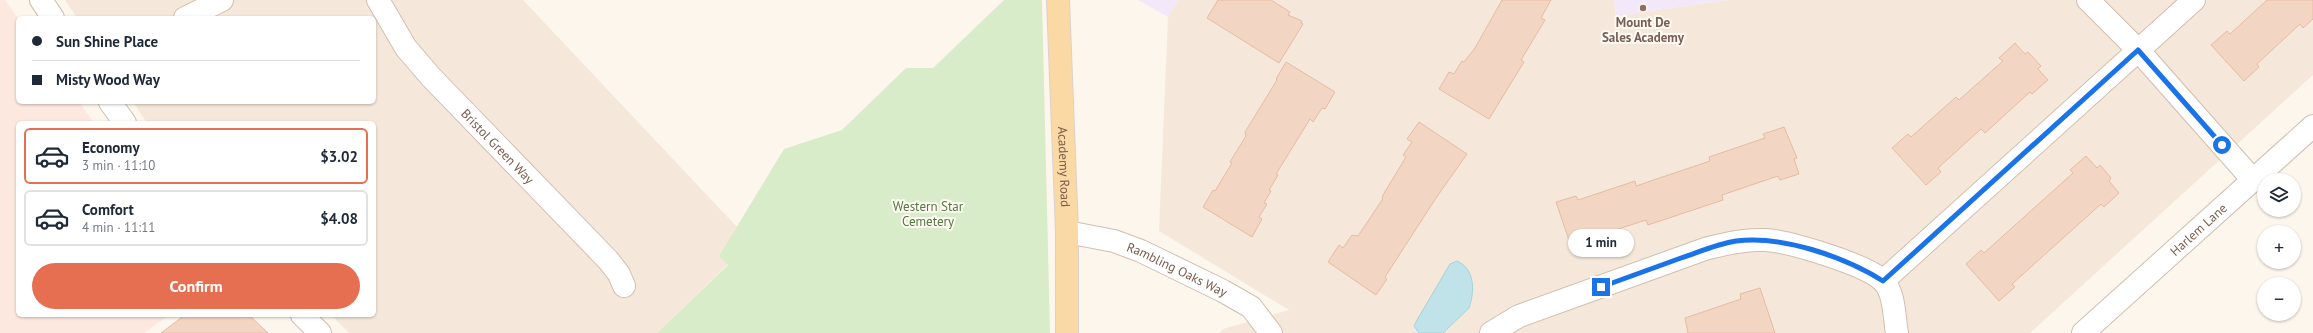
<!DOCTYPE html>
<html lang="en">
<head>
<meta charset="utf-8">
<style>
  :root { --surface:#fff; --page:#f6f6f7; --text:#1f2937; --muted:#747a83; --line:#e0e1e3; --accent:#e76f51 }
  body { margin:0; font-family:"PT Sans",sans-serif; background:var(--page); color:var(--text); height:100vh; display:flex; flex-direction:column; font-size:15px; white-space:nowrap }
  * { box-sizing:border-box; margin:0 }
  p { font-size:13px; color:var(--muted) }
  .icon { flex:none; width:22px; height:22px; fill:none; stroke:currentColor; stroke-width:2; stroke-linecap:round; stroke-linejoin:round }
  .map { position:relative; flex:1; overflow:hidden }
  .sheet { position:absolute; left:16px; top:121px; width:360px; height:196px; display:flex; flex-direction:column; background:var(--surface); border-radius:6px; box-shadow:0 1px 3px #0004 }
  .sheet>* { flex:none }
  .top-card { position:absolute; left:16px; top:16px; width:360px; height:88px; border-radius:6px; box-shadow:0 1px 3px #0004; display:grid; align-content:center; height:88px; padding:0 16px; background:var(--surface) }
  .buttons { position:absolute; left:2257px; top:173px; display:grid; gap:8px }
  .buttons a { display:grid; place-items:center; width:44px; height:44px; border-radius:50%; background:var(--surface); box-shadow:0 1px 3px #0004; font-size:20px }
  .end { position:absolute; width:18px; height:18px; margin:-9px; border:5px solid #1a73e8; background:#fff; box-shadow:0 0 0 2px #fff }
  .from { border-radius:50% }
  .bubble { position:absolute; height:28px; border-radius:14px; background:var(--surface); box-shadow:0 1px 3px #0004; font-size:13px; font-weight:700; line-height:28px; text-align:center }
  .top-card b { display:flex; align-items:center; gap:14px; height:38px; font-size:15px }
  .top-card b+b { border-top:1px solid var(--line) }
  .top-card i { width:10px; height:10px; background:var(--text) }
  ul { padding:7px 0 0; list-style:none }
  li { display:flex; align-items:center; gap:12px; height:56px; margin:0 8px 6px; padding:0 8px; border:2px solid var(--line); border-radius:6px }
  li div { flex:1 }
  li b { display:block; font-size:15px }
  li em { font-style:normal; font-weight:700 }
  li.active { border-color:var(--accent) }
  li>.icon { width:36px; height:36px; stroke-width:1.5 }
  .button { display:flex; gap:8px; margin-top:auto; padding:8px 16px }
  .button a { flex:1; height:46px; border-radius:24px; background:var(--accent); color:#fff; font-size:16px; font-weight:700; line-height:46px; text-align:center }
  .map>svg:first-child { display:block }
</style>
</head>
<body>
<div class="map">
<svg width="2313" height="333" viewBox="0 0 2313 333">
  <rect width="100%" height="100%" fill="#fdf6ec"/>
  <!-- residential -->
  <g fill="#f5e8da">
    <path d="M65 0H523L737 227 720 256 728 264 657 333H349L331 315H374V123H147L133 102H374V18H77Z"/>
    <path d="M1178 0H1614L1616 16 1727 0H2313V75L2030 333H1219L1223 329 1289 310 1159 231 1168 17Z"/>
  </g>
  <!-- commercial -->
  <path fill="#fde8e0" d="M0 0H5L18 18V102H79L94 123H18V315H169L144 333H0Z"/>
  <!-- education -->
  <g fill="#f3e8fa">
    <path d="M1138 0H1178L1168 17Z"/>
    <path d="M1614 0H1727L1616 16Z"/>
  </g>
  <!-- green -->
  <path fill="#d8ecc9" d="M1004 0H1042L1050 333H657L728 265 719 256 784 149 842 130 906 68H933Z"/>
  <!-- water -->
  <path fill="#bfe3e8" stroke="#a5d3da" d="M1457 261C1475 269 1475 291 1469 308L1443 333H1419L1414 326 1417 320 1450 264Z"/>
  <!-- building -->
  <g fill="#f3d5c3" stroke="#e6bba3">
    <path d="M1218 0H1271L1290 12 1288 15 1302 21 1301 23 1303 24 1279 63 1207 18Z"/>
    <path d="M1502 0H1551L1541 18 1545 20 1521 60 1524 62 1489 119 1439 89 1449 72 1454 74 1462 61 1464 62 1475 48Z"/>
    <path d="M2267 0H2313V19L2303 28 2300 24 2257 64 2259 67 2244 81 2211 45 2227 31 2230 34Z"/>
    <path d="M2015 43 2025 54 2028 52 2041 66 2038 69 2048 80 2032 94 2030 92 1985 133 1981 129 1938 168 1941 172 1926 185 1892 148 1908 134 1911 137 1956 97 1959 100 2003 61 1999 58Z"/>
    <path d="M1286 62 1335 92 1325 109 1322 108 1313 122 1310 119 1276 174 1278 175 1269 190 1271 191 1264 203 1267 204 1259 217 1262 219 1252 237 1203 207 1213 190 1215 191 1232 163 1230 162 1246 136 1245 132 1277 80 1276 79Z"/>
    <path d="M1419 122 1467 154 1436 198 1385 277 1387 279 1376 295 1328 262 1339 245 1343 248 1352 235 1358 236 1382 200 1383 195 1406 157 1403 155 1412 142 1407 139Z"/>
    <path d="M1784 127 1797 158 1794 159 1799 174 1780 180 1778 176 1722 195 1723 200 1648 225 1646 220 1612 231 1591 238 1592 243 1572 249 1556 202 1576 196 1578 200 1635 181 1636 186 1710 161 1709 157 1765 138 1763 134Z"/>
    <path d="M2086 156 2097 168 2100 165 2111 178 2109 181 2119 193 2104 207 2101 204 2012 284 2015 287 1999 301 1966 264 1981 250 1984 253 2073 173 2070 170Z"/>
    <path d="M1760 288 1775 333H1688L1685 318 1741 299 1740 294Z"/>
    <path d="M185 315H249L268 333H161Z"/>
  </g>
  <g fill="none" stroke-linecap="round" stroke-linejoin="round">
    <defs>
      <g id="minor">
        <path d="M41 0 53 18"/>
        <path id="s1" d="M378 0 406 48 431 77 608 260 619 274 624 286"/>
        <path d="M2088 0 2138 50 2253 180"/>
        <path d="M185 18 222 0"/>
        <path d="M110 102 125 123"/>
        <path id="s2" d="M1067 232 1114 241 1141 251 1223 291 1251 307 1271 333"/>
        <path d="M1883 281 2194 0"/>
        <path d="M302 315 320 333"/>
        <path d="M1491 333 1519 316 1705 249C1725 244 1744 239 1765 240 1789 241 1867 265 1883 281 1895 293 1894 317 1897 333"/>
        <path id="s3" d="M2083 333 2313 126"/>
      </g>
      <g id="major">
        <path id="s4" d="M1058 0 1067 232V333"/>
      </g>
    </defs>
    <!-- minor casing -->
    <use href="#minor" stroke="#d1beb0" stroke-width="24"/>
    <!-- major casing -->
    <use href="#major" stroke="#dad1cd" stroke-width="24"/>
    <!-- minor -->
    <use href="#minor" stroke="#fff" stroke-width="22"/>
    <!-- major -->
    <use href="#major" stroke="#fbd9a5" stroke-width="22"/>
  </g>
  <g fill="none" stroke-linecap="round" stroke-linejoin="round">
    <!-- route -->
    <path stroke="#1a73e8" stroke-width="5" d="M1601 287C1628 277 1654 268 1681 258 1699 252 1717 244 1736 241 1782 235 1845 257 1883 281L2138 50 2222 145"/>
  </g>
  <!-- markers -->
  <circle fill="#8d6e63" stroke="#fffaf3" stroke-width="1.5" cx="1643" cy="8" r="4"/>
  <g text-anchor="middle" stroke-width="4" stroke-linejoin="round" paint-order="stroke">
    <!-- education labels -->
    <g font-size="13" font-weight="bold" fill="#785e54" stroke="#fffaf3">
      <text x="1643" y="27">Mount De<tspan x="1643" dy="15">Sales Academy</tspan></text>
    </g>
    <!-- street labels -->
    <g font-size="13" fill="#7a5c4d" stroke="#fffaf3">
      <text dy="5" stroke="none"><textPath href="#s1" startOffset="190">Bristol Green Way</textPath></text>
      <text dy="5" stroke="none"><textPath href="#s4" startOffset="167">Academy Road</textPath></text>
      <text dy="5" stroke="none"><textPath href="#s3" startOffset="155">Harlem Lane</textPath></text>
      <text dy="5" stroke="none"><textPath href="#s2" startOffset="117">Rambling Oaks Way</textPath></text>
    </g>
    <!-- park labels -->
    <g font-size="13" fill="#537a41" stroke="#fffaf3">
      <text x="928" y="211">Western Star<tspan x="928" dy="15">Cemetery</tspan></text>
    </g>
  </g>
</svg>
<div class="buttons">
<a><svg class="icon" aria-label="layers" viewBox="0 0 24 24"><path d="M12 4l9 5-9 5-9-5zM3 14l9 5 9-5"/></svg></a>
<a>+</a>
<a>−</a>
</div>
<i class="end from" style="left:2222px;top:145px"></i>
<i class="end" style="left:1601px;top:287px"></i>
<div class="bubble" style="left:1568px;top:229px;width:66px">1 min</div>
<div class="top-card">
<b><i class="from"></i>Sun Shine Place</b>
<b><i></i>Misty Wood Way</b>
</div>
<section class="sheet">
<ul>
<li class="active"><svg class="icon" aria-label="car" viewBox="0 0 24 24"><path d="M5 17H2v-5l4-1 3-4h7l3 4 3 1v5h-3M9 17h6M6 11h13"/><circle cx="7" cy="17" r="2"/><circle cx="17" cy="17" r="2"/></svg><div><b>Economy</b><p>3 min · 11:10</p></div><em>$3.02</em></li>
<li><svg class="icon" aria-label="car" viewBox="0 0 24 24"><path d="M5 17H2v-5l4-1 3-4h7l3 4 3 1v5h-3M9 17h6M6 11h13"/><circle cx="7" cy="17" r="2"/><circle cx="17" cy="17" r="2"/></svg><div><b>Comfort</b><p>4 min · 11:11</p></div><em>$4.08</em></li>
</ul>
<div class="button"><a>Confirm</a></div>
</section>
</div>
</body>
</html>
